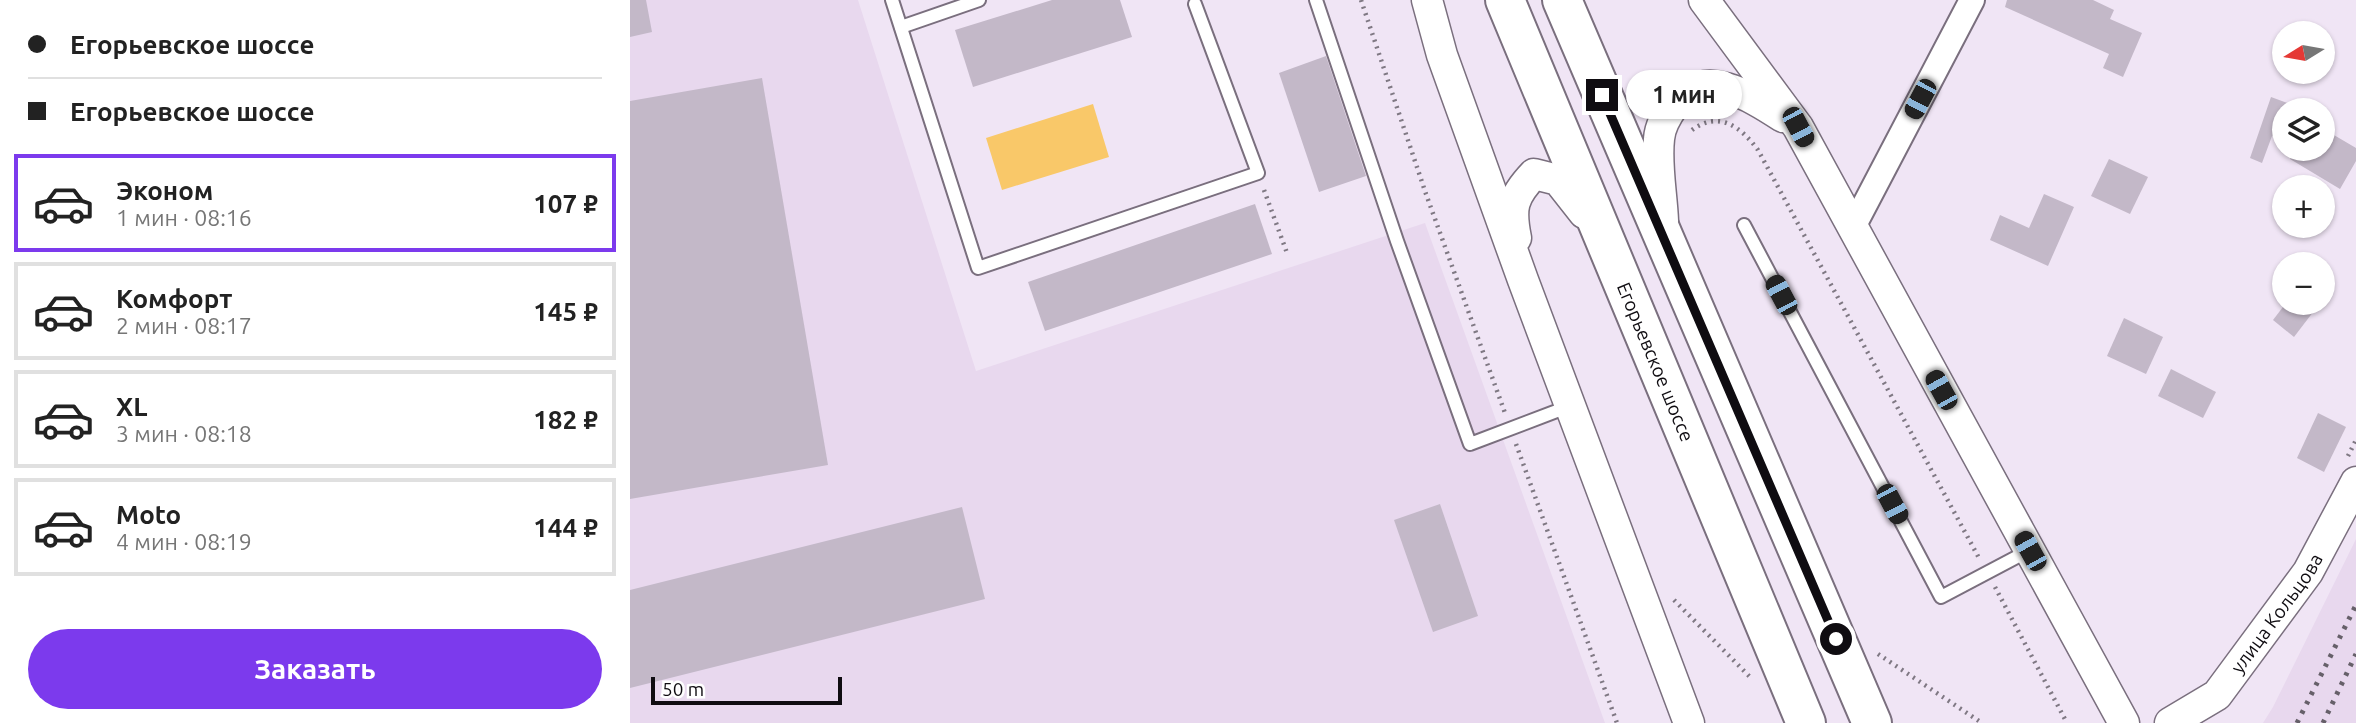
<!DOCTYPE html>
<html lang="ru">
<head>
<meta charset="utf-8">
<style>
  :root { --surface:#fff; --page:#f2f2f2; --text:#222; --muted:#767676; --line:#e0e0e0; --accent:#7c3aed }
  body { margin:0; font-family:Ubuntu,sans-serif; background:var(--page); color:var(--text); height:100vh; display:flex; flex-direction:column; font-size:26px; white-space:nowrap }
  * { box-sizing:border-box; margin:0 }
  p { font-size:23px; color:var(--muted) }
  .icon { flex:none; width:38px; height:38px; fill:none; stroke:currentColor; stroke-width:2; stroke-linecap:round; stroke-linejoin:round }
  .map { position:relative; flex:1; overflow:hidden }
  .sheet { display:flex; flex-direction:column; background:var(--surface); width:630px }
  .sheet>* { flex:none }
  .top-card { display:grid; align-content:center; height:154px; padding:0 28px; background:var(--surface) }
  .needle { width:46px; rotate:259deg }
  .controls { position:absolute; left:1642px; top:21px; display:grid; gap:14px }
  .controls a { display:grid; place-items:center; width:63px; height:63px; border-radius:50%; background:var(--surface); box-shadow:0 2px 5px #0004; font-size:35px }
  .scale { position:absolute; left:21px; bottom:18px; width:191px; box-sizing:border-box; padding-left:7px; border:4px solid #0f0c11; border-top:0; font-size:19px; line-height:24px; white-space:nowrap; color:#0f0c11; -webkit-text-stroke:5px #fff; paint-order:stroke }
  .end { position:absolute; width:32px; height:32px; margin:-16px; border:9px solid #0f0c11; background:#fff; box-shadow:0 0 0 4px #fff }
  .from { border-radius:50% }
  .bubble { position:absolute; height:49px; border-radius:24px; background:var(--surface); box-shadow:0 2px 5px #0004; font-size:23px; font-weight:600; line-height:49px; text-align:center }
  .car { position:absolute; width:21px; height:42px; margin:-21px -10px; border-radius:9px; box-shadow:0 0 5px 2px #0007; background:linear-gradient(#222 24%,#8ab4d8 0 40%,#222 0 76%,#8ab4d8 0 86%,#222 0) }
  .top-card b { display:flex; align-items:center; gap:24px; height:66px; font-size:26px }
  .top-card b+b { border-top:2px solid var(--line) }
  .top-card i { width:18px; height:18px; background:var(--text) }
  ul { padding:0; list-style:none }
  li { display:flex; align-items:center; gap:21px; height:98px; margin:0 14px 10px; padding:0 14px; border:4px solid var(--line); border-radius:0px }
  li div { flex:1 }
  li b { display:block; font-size:26px }
  li em { font-style:normal; font-weight:600 }
  li.active { border-color:var(--accent) }
  li>.icon { width:63px; height:63px; stroke-width:1.5 }
  .cta { display:flex; gap:14px; margin-top:auto; padding:14px 28px }
  .cta a { flex:1; height:80px; border-radius:42px; background:var(--accent); color:#fff; font-size:28px; font-weight:600; line-height:80px; text-align:center }
  main { display:flex; flex:1; min-height:0 }
  .map>svg:first-child { display:block }
</style>
</head>
<body>
<main>
<section class="sheet">
<div class="top-card">
<b><i class="from"></i>Егорьевское шоссе</b>
<b><i></i>Егорьевское шоссе</b>
</div>
<ul>
<li class="active"><svg class="icon" aria-label="car" viewBox="0 0 24 24"><path d="M5 17H2v-5l4-1 3-4h7l3 4 3 1v5h-3M9 17h6M6 11h13"/><circle cx="7" cy="17" r="2"/><circle cx="17" cy="17" r="2"/></svg><div><b>Эконом</b><p>1 мин · 08:16</p></div><em>107 ₽</em></li>
<li><svg class="icon" aria-label="car" viewBox="0 0 24 24"><path d="M5 17H2v-5l4-1 3-4h7l3 4 3 1v5h-3M9 17h6M6 11h13"/><circle cx="7" cy="17" r="2"/><circle cx="17" cy="17" r="2"/></svg><div><b>Комфорт</b><p>2 мин · 08:17</p></div><em>145 ₽</em></li>
<li><svg class="icon" aria-label="car" viewBox="0 0 24 24"><path d="M5 17H2v-5l4-1 3-4h7l3 4 3 1v5h-3M9 17h6M6 11h13"/><circle cx="7" cy="17" r="2"/><circle cx="17" cy="17" r="2"/></svg><div><b>XL</b><p>3 мин · 08:18</p></div><em>182 ₽</em></li>
<li><svg class="icon" aria-label="car" viewBox="0 0 24 24"><path d="M5 17H2v-5l4-1 3-4h7l3 4 3 1v5h-3M9 17h6M6 11h13"/><circle cx="7" cy="17" r="2"/><circle cx="17" cy="17" r="2"/></svg><div><b>Moto</b><p>4 мин · 08:19</p></div><em>144 ₽</em></li>
</ul>
<div class="cta"><a>Заказать</a></div>
</section>
<div class="map">
<svg width="1726" height="723" viewBox="0 0 1726 723">
  <rect width="100%" height="100%" fill="#f0e5f5"/>
  <!-- built -->
  <g fill="#e8d8ee">
    <path d="M0 0H228L346 371 795 223 975 723H0Z"/>
    <path d="M1726 539V723H1633L1643 707Z"/>
  </g>
  <!-- green -->
  <path fill="#f9c869" d="M463 104 479 157 372 190 356 138Z"/>
  <!-- building -->
  <g fill="#c3b8c8">
    <path d="M0 0H16L22 32 0 37Z"/>
    <path d="M422 0H490L502 37 343 87 325 30Z"/>
    <path d="M1377 0H1463L1484 10 1480 19 1512 33 1493 77 1473 68 1479 54 1375 7Z"/>
    <path d="M696 56 736 176 689 192 649 73Z"/>
    <path d="M132 78 198 465 0 499V101Z"/>
    <path d="M1641 97 1677 110H1654V141L1642 136 1632 163 1620 158Z"/>
    <path d="M1692 128 1726 148V161L1710 189 1660 159 1666 149H1692Z"/>
    <path d="M1479 159 1518 177 1500 214 1461 196Z"/>
    <path d="M1414 194 1444 207 1418 266 1360 240 1370 215 1399 228Z"/>
    <path d="M625 204 642 254 415 331 398 282Z"/>
    <path d="M1654 277V296L1645 289Z"/>
    <path d="M1656 303H1690L1664 337 1643 320Z"/>
    <path d="M1494 318 1533 337 1516 374 1477 356Z"/>
    <path d="M1541 369 1586 392 1573 418 1528 396Z"/>
    <path d="M1688 413 1716 427 1694 472 1667 458Z"/>
    <path d="M810 504 848 616 803 632 764 520Z"/>
    <path d="M332 507 355 599 0 688V590Z"/>
  </g>
  <g fill="none" stroke-linecap="round" stroke-linejoin="round">
    <defs>
      <g id="service">
        <path d="M262 0 348 268 628 173 565 4"/>
        <path d="M686 0 767 241 840 444 940 406"/>
        <path d="M271 27 349 0"/>
        <path d="M1114 225 1311 597 1400 550"/>
      </g>
      <path id="minor" d="M1222 229 1342 0"/>
      <g id="tertiary">
        <path d="M797 0 812 55 893 280 1059 723"/>
        <path d="M1074 0 1168 127 1494 723"/>
        <path d="M1033 221C1032 195 1026 165 1029 139 1030 126 1036 116 1044 105 1073 65 1122 97 1153 117"/>
        <path d="M886 238C880 208 882 197 904 174L928 180 954 213"/>
        <path id="s1" d="M1540 723 1587 695 1678 572 1726 482"/>
      </g>
      <g id="primary">
        <path id="s2" d="M875 0 1176 723"/>
        <path d="M932 0 1242 723"/>
      </g>
    </defs>
    <!-- service casing -->
    <use href="#service" stroke="#7a6f7e" stroke-width="16"/>
    <!-- minor casing -->
    <use href="#minor" stroke="#7a6f7e" stroke-width="28"/>
    <!-- tertiary casing -->
    <use href="#tertiary" stroke="#7a6f7e" stroke-width="33"/>
    <!-- primary casing -->
    <use href="#primary" stroke="#7a6f7e" stroke-width="42"/>
    <!-- path -->
    <g stroke="#7f7883" stroke-width="4.5" stroke-dasharray="2 5" stroke-linecap="butt">
      <path d="M731 0 796 194 875 413"/>
      <path d="M1062 130C1089 110 1111 127 1128 150L1349 558"/>
      <path d="M634 190 657 253"/>
      <path d="M886 444 987 723"/>
      <path d="M1718 456 1726 440"/>
      <path d="M1365 587 1437 723"/>
      <path d="M1044 600 1121 678"/>
      <path d="M1248 654 1352 723"/>
    </g>
    <!-- service -->
    <use href="#service" stroke="#fff" stroke-width="12"/>
    <!-- minor -->
    <use href="#minor" stroke="#fff" stroke-width="24"/>
    <!-- tertiary -->
    <use href="#tertiary" stroke="#fff" stroke-width="30"/>
    <!-- primary -->
    <use href="#primary" stroke="#fff" stroke-width="38"/>
    <!-- rail -->
    <g stroke="#666069" stroke-width="5" stroke-dasharray="3.5 7" stroke-linecap="butt">
      <path d="M1667 723 1726 605"/>
      <path d="M1693 723 1726 654"/>
    </g>
  </g>
  <g fill="none" stroke-linecap="round" stroke-linejoin="round">
    <!-- route -->
    <path stroke="#0f0c11" stroke-width="9" d="M972 95 1206 639"/>
  </g>
  <g text-anchor="middle" stroke-width="5" stroke-linejoin="round" paint-order="stroke">
    <!-- street labels -->
    <g font-size="19" fill="#0f0c11" stroke="#fff">
      <text dy="7" stroke="none"><textPath href="#s2" startOffset="392">Егорьевское шоссе</textPath></text>
      <text dy="7" stroke="none"><textPath href="#s1" startOffset="156">улица Кольцова</textPath></text>
    </g>
  </g>
</svg>
<div class="controls">
<a><svg class="needle" viewBox="-14 -14 28 28"><path d="M0-13l5 13h-10z" fill="#e53935"/><path d="M0 13l5-13h-10z" fill="#767676"/></svg></a>
<a><svg class="icon" aria-label="layers" viewBox="0 0 24 24"><path d="M12 4l9 5-9 5-9-5zM3 14l9 5 9-5"/></svg></a>
<a>+</a>
<a>−</a>
</div>
<div class="scale">50 m</div>
<i class="end from" style="left:1206px;top:639px"></i>
<i class="end" style="left:972px;top:95px"></i>
<div class="bubble" style="left:996px;top:70px;width:116px">1 мин</div>
<i class="car" style="left:1290px;top:99px;rotate:208deg"></i>
<i class="car" style="left:1168px;top:127px;rotate:152deg"></i>
<i class="car" style="left:1151px;top:295px;rotate:332deg"></i>
<i class="car" style="left:1311px;top:390px;rotate:331deg"></i>
<i class="car" style="left:1262px;top:504px;rotate:152deg"></i>
<i class="car" style="left:1400px;top:551px;rotate:331deg"></i>
</div>
</main>
</body>
</html>
